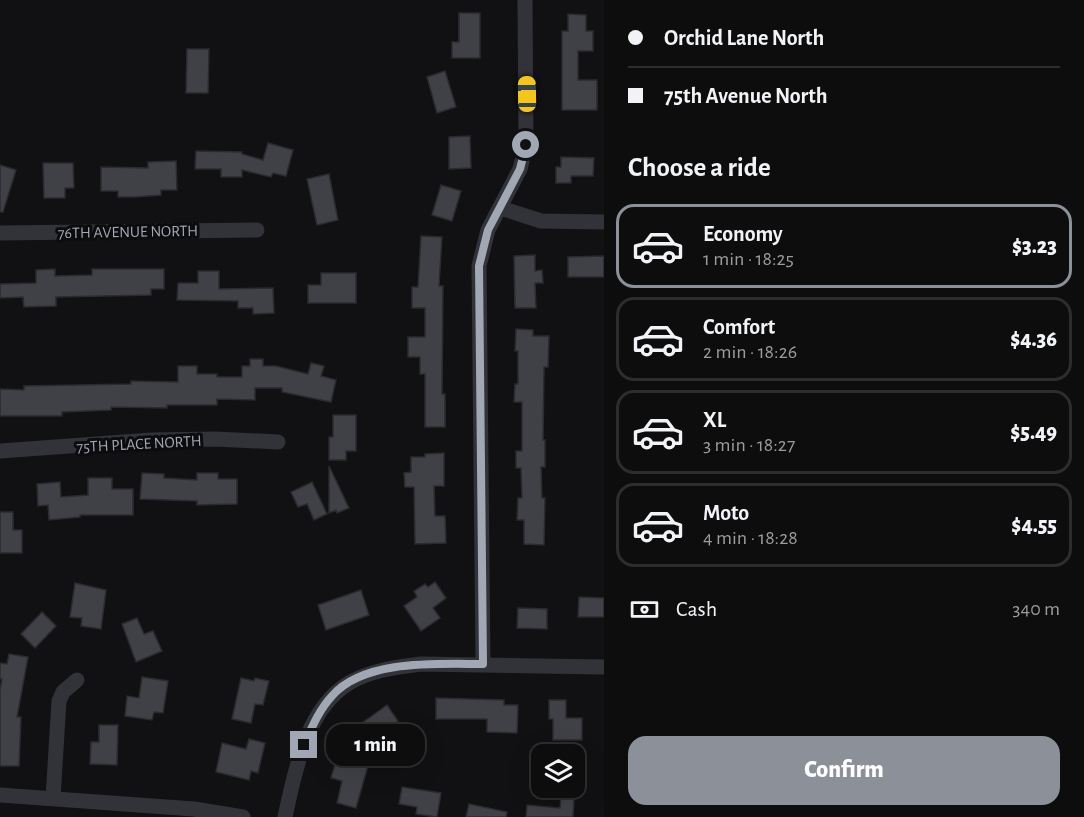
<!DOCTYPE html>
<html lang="en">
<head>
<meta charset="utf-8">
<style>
  :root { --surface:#0d0d0e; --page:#1b1b1c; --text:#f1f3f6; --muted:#9a9c9e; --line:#2d2d2e; --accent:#8c9099 }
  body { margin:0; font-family:"Alegreya Sans",sans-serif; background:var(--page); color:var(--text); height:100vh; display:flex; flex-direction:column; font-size:22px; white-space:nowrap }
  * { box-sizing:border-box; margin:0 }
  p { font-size:20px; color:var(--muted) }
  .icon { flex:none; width:33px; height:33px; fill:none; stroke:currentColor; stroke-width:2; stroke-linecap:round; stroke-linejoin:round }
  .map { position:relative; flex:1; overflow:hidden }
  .details { display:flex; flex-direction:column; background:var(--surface); width:480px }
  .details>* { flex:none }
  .top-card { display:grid; align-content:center; height:132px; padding:0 24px; background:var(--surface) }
  .tools { position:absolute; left:531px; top:744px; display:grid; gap:12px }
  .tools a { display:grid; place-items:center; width:54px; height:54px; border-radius:12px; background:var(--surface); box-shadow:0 6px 24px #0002,0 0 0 2px var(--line); font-size:30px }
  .end { position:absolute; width:27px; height:27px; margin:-14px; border:8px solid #a2a7b4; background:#111; box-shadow:0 0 0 3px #111 }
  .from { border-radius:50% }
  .bubble { position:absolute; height:42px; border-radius:18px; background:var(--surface); box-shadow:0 6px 24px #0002,0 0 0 2px var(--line); font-size:20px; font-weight:800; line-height:42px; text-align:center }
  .car { position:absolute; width:18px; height:36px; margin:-18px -9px; border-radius:8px; box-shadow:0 0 4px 2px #0007; background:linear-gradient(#f5c518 24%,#345 0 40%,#f5c518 0 76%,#345 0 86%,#f5c518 0) }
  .top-card b { display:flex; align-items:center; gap:21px; height:57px; font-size:22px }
  .top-card b+b { border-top:2px solid var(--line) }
  .top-card i { width:15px; height:15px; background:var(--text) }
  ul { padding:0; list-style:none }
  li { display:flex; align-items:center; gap:18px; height:84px; margin:0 12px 9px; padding:0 12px; border:3px solid var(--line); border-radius:18px }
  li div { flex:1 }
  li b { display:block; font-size:22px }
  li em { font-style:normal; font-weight:800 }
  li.active { border-color:var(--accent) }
  li>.icon { width:54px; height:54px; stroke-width:1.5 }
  h2 { padding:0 24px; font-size:27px; line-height:72px }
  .pay { display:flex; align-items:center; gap:15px; height:66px; padding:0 24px; font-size:22px }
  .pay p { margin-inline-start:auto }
  .button { display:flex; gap:12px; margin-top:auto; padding:12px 24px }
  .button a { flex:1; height:69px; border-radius:18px; background:var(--accent); color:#fff; font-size:24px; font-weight:800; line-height:69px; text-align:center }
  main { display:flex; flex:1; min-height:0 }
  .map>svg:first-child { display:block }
</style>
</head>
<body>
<main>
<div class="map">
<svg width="604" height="817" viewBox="0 0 604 817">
  <rect width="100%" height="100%" fill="#111113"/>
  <!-- building -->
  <g fill="#404146" stroke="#2b2b2f" stroke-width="1.5">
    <path d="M459 13H480V58H452V42H459Z"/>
    <path d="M568 14 586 15V31H593V51H578V80H597V110H562V31H568Z"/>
    <path d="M187 49H209L208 93H186Z"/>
    <path d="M445 71 456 107 437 113 427 77Z"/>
    <path d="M470 136 471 168 449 169V137Z"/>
    <path d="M268 143 293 150 286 176 273 173 271 177 242 170V177H221V169H195L196 151 242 152V154L263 160Z"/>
    <path d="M561 157 594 158 593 176H571V183H556V167H561Z"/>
    <path d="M176 161 177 190H161V195L136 197H118V191H101V167L148 168V162Z"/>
    <path d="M43 163H73L74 188H65V198H44Z"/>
    <path d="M0 165 16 170 3 212H0Z"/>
    <path d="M329 174 338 220 317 225 307 179Z"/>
    <path d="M441 185 461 191 452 221 432 215Z"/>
    <path d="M421 236 442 237 439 286H443L442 394H445V427H425V374H420V357H408V337H425V308H412V287H418Z"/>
    <path d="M535 255V271L542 270 543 283H535L536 308H515L514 256Z"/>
    <path d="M604 256V277H568V257Z"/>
    <path d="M55 269V276L92 275V269H164V289H151V295L56 297V306L24 307 23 297 0 298V284L36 283V270Z"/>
    <path d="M198 271H219V289L273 288 274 313 253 314V308H238V301L177 300 178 283H198Z"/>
    <path d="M321 273H356V303H308V285H321Z"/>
    <path d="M516 329 533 330V336H549L548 367H544L543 440H545V467H541L542 498H545L544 545 524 544V520H517L518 498H522L521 468H516V451H522V402H514L515 384H518V351H515Z"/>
    <path d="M250 359H263V366H276L308 374 311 363 324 366 321 376 336 380 331 402 282 392V388H255V400L217 399V405H167V408L111 407V410L62 412V416H0V389L24 390V386L131 384V381L178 382V366H197V374H217V377H242V366H250Z"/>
    <path d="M333 415H356V451H346V460H329V437H333Z"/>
    <path d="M444 453V486H434L435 516H445L446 543 415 544 414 487H405L404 473 411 472V457H425V454Z"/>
    <path d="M329 466 349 508 337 513 336 510 329 513Z"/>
    <path d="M142 473 164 474V478L197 480V473H218V479H237V504L197 505V501L140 499Z"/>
    <path d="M88 478H112V489H133V515H80V517L49 520 48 505 38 506 37 484 60 482 61 497 88 495Z"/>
    <path d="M312 482 327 514 314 520 307 504 298 507 291 492Z"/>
    <path d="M0 512H13V530H22V553H0Z"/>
    <path d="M435 582 446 598 433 608 440 618 421 631 404 606 417 597 414 591 425 584 428 587Z"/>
    <path d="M75 583 106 590 101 629 81 626 82 618 70 617Z"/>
    <path d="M361 590 369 615 326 630 318 605Z"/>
    <path d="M579 597 604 598V617H578Z"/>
    <path d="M518 608 547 609V629L517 628Z"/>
    <path d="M42 612 56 626 35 648 21 634Z"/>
    <path d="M137 618 144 634 153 631 162 651 136 662 122 624Z"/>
    <path d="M9 654 28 657 17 717H21L19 766H0V690L2 679H0V663L7 664Z"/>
    <path d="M142 677 168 681 163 713 154 712 152 720 125 716 127 696 139 698Z"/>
    <path d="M241 678 254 681 255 678 269 681 263 705 255 704 251 723 232 719Z"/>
    <path d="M436 698 504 700V705H518L517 733 487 732V719H436Z"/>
    <path d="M549 700H566V718H582V740H553V719H549Z"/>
    <path d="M387 705 398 721 363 747 351 731Z"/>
    <path d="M99 725H118L117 765 90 764 91 742H99Z"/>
    <path d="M249 739 265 743 258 773 251 771 249 780 216 772 222 743 246 749Z"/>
    <path d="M338 754 369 762 356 808 337 803 342 781 331 778Z"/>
    <path d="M402 787 441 793 437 817 416 814 417 807 399 804Z"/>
    <path d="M561 797 574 798 573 817H526L527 805 560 808Z"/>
    <path d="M469 804 507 812 506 817H466Z"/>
  </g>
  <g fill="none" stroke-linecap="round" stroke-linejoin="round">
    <!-- street -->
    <g stroke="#323338" stroke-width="15">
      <path d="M501 208 541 221 604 222"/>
      <path d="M0 233 257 230"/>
      <path d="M0 451 152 440 215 439 278 442"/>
      <path d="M483 664 479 266 488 230 520 169 526 145 525 0"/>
      <path d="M0 795 194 809 243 817"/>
      <path d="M53 798 59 701 63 692 77 680"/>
      <path d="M285 817C295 771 306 709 349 683 371 670 397 667 421 664L604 667"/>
    </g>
  </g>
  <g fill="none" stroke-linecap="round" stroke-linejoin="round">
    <!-- route -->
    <path stroke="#a2a7b4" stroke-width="8" d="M304 745C312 727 319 710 332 696 364 659 438 664 483 664L479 266 488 230 520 169 526 145"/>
  </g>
  <g text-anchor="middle" stroke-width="6" stroke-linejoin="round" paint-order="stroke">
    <!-- street labels -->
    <g font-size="16" fill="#a2a7b4" stroke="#0c0c0e">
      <text transform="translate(128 231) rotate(-1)" y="6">76TH AVENUE NORTH</text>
      <text transform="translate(139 443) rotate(-3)" y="6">75TH PLACE NORTH</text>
    </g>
  </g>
</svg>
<div class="tools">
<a><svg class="icon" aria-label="layers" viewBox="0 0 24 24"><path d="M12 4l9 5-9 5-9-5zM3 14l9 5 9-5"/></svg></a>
</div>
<i class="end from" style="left:526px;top:145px"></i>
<i class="end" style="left:304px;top:745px"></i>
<div class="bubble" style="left:326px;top:724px;width:99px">1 min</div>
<i class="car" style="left:527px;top:94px;rotate:359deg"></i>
</div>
<section class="details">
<div class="top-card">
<b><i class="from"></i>Orchid Lane North</b>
<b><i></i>75th Avenue North</b>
</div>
<h2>Choose a ride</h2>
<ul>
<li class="active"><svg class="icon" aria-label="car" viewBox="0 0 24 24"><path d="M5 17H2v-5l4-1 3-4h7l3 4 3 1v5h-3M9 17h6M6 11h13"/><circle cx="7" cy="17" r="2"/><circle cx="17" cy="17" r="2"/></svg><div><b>Economy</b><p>1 min · 18:25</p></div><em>$3.23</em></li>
<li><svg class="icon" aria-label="car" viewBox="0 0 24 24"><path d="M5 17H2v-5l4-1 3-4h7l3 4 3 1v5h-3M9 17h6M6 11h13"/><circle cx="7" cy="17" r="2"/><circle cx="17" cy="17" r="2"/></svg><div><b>Comfort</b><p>2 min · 18:26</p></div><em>$4.36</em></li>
<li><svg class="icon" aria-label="car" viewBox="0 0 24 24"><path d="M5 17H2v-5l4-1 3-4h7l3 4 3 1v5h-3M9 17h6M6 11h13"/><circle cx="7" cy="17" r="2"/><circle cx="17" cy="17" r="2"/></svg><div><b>XL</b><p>3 min · 18:27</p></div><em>$5.49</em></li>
<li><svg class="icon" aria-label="car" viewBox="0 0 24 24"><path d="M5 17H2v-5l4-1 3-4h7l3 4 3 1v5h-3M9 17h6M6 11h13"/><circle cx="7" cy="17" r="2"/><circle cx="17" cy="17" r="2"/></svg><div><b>Moto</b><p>4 min · 18:28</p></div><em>$4.55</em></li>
</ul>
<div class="pay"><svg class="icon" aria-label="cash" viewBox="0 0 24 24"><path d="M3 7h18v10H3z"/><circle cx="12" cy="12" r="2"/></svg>Cash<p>340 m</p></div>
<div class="button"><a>Confirm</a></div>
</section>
</main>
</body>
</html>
